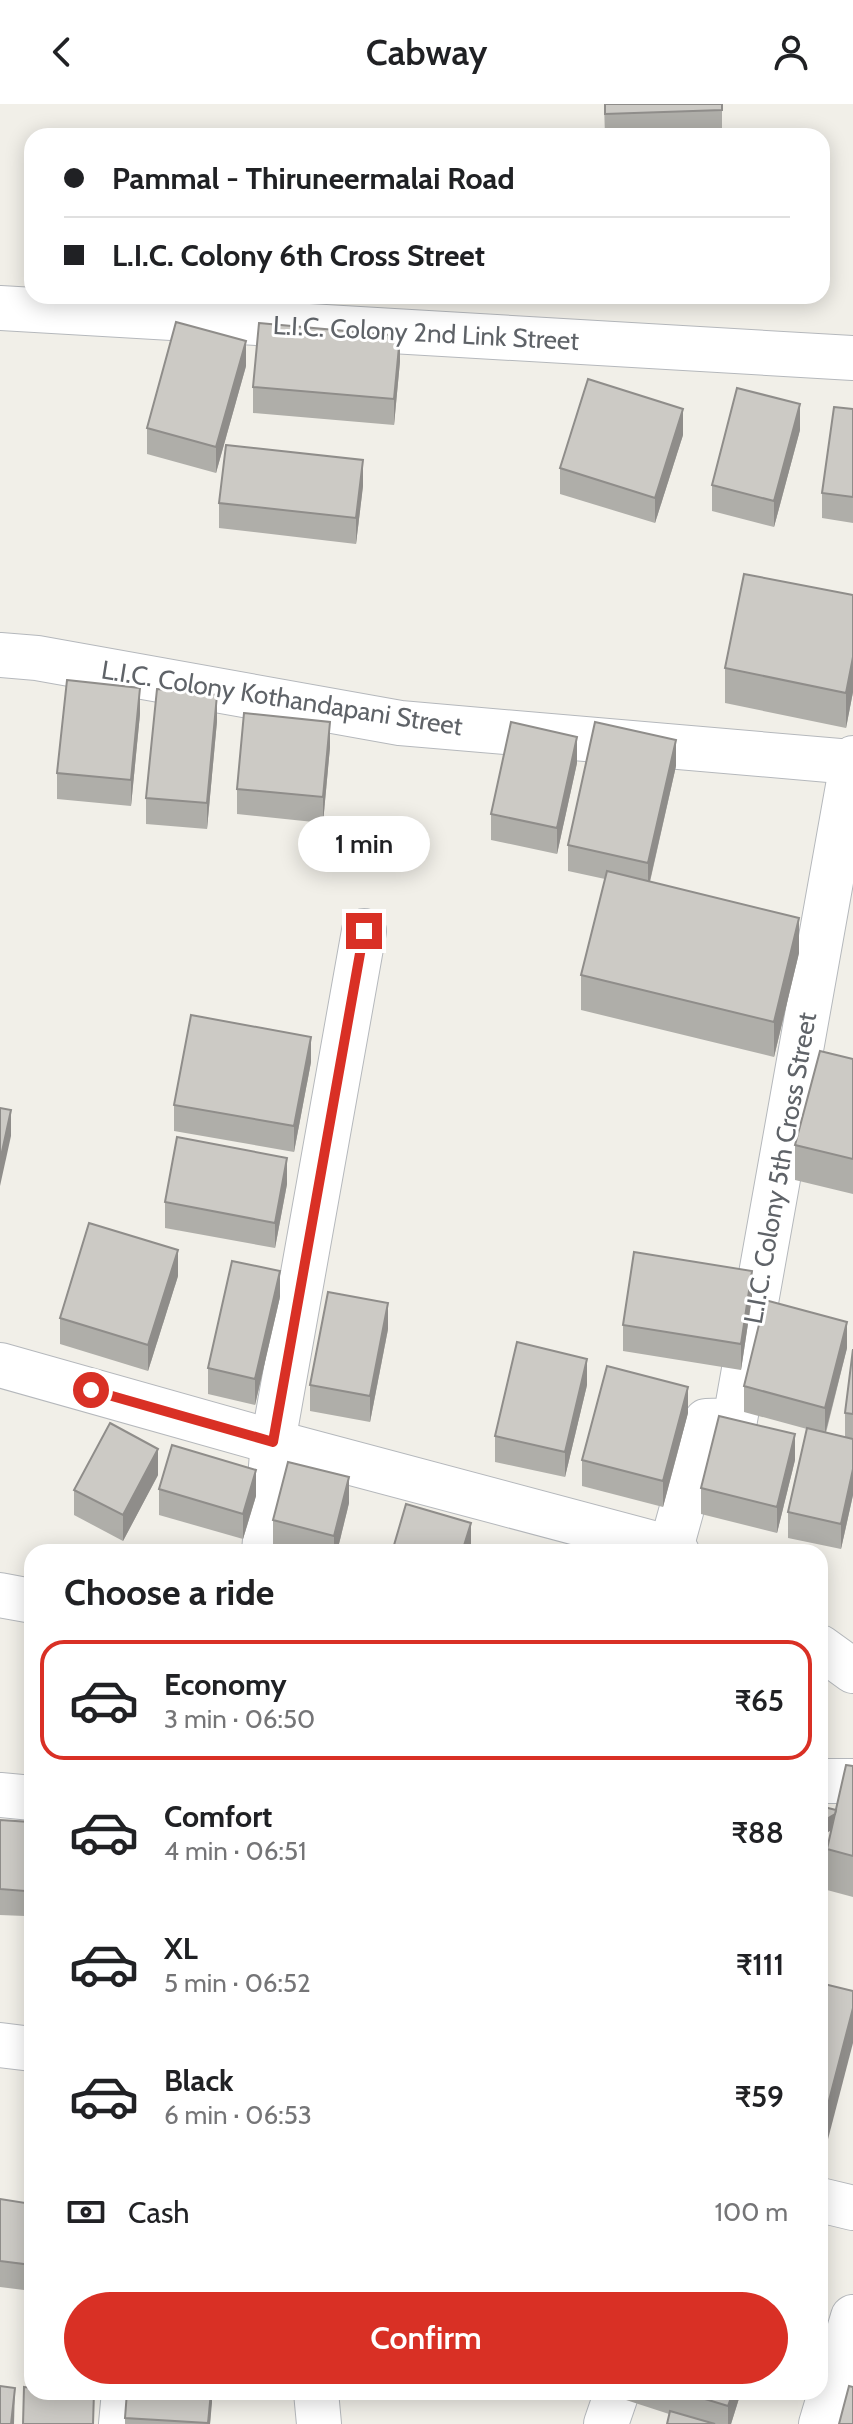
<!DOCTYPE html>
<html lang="en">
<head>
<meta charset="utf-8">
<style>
  :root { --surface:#fff; --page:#f6f6f6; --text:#202124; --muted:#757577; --line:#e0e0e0; --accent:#d93025 }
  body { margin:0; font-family:Cabin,sans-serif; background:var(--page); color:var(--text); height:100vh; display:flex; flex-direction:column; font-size:30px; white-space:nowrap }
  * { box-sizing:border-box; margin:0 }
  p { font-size:26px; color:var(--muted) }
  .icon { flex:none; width:44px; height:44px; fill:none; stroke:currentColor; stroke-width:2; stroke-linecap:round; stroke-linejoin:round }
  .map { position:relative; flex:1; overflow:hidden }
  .details { position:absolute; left:24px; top:1440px; width:804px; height:856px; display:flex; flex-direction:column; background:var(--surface); border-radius:24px; box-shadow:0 4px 20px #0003 }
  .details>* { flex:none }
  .top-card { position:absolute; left:24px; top:24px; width:806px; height:176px; border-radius:24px; box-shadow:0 4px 20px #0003; display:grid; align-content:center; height:176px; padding:0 40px; background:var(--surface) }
  .end { position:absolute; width:36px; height:36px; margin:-18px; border:10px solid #d93025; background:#fff; box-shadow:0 0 0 4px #fff }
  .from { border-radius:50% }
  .bubble { position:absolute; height:56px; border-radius:28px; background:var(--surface); box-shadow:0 4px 20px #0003; font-size:26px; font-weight:600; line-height:56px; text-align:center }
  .top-card b { display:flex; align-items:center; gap:28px; height:76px; font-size:30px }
  .top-card b+b { border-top:2px solid var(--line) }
  .top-card i { width:20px; height:20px; background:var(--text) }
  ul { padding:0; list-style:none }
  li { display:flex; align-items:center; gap:24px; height:120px; margin:0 16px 12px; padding:0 24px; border:4px solid transparent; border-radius:24px }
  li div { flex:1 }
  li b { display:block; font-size:30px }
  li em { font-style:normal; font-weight:600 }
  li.current { border-color:var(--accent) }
  li>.icon { width:72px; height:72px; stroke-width:1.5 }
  h2 { padding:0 40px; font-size:36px; line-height:96px }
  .pay { display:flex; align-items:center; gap:20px; height:88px; padding:0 40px; font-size:30px }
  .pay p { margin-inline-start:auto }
  .primary-button { display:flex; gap:16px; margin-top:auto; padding:16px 40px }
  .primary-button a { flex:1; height:92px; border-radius:48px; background:var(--accent); color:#fff; font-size:32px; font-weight:600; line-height:92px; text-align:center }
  header { display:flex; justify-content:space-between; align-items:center; height:104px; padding:0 40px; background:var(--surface); font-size:36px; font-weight:600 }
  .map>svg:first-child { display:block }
</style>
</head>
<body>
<header><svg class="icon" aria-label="back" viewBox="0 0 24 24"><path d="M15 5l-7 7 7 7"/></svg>Cabway<svg class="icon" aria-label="person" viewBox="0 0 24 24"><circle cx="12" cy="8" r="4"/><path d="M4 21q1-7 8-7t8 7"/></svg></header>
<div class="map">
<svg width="853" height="2320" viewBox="0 0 853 2320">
  <rect width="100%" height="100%" fill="#f1efe8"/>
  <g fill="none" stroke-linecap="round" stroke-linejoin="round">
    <defs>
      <g id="minor">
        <path d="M0 204 853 254"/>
        <path d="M0 551 37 554 400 619 852 658"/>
        <path d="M0 1261 273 1338 671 1444 677 1448"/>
        <path d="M671 1444 706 1317 735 1316 853 654"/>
        <path d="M264 1448 273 1338 364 827"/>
        <path d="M0 1491 32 1497"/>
        <path d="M820 1543 853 1567"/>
        <path d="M820 1677H853"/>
        <path d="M0 1691 32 1694"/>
        <path d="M0 1941 32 1945"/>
        <path d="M820 2096 853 2104"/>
        <path d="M316 2288 319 2320"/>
        <path d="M121 2320 124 2288"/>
        <path d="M606 2320 617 2288"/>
        <path d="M821 2320 853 2213"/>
      </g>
    </defs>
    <!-- minor casing -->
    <use href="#minor" stroke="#b5b8bc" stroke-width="46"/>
    <!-- minor -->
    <use href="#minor" stroke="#fff" stroke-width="44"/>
  </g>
  <!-- wall -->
  <g fill="#afaea9">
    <path d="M604 0H722V28L731 32H605Z"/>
    <path d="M400 257 394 321 253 309V283Z"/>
    <path d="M246 262 216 369 147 350V324Z"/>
    <path d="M853 305V419L822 414V389Z"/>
    <path d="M800 326 774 423 712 407V381Z"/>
    <path d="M683 331 655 419 560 390V364Z"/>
    <path d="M363 382 356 440 219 424V399Z"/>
    <path d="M853 491V588L846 624 725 599V564Z"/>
    <path d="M140 610 131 702 57 695V669Z"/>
    <path d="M217 617 207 725 146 720V694Z"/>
    <path d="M330 643 323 719 237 710V685Z"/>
    <path d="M577 659 557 750 491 736V710Z"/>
    <path d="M676 662 650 778 799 849 774 953 581 906V871L605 775 568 767V741Z"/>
    <path d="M853 955V1090L795 1076V1041Z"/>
    <path d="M311 958 294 1048 174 1027V1001Z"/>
    <path d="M287 1080 275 1144 165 1124V1098Z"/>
    <path d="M178 1172 148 1267 60 1240V1214Z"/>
    <path d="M280 1193 255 1301 208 1290V1264Z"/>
    <path d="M752 1193 741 1266 623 1247V1221Z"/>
    <path d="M388 1225 370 1318 310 1307V1281Z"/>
    <path d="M847 1244 826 1329 845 1333V1309L853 1245V1391L841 1445 788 1434V1408L807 1325 744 1308V1282Z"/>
    <path d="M587 1281 565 1373 495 1358V1332Z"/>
    <path d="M688 1309 663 1403 582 1382V1356Z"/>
    <path d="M795 1356 777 1429 701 1410V1384Z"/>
    <path d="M158 1371 123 1437 74 1411V1386Z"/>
    <path d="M159 1385 256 1392 243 1435 159 1411Z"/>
    <path d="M349 1399 337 1448H296L273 1442V1416Z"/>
    <path d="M853 1662V1793L827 1786V1745L836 1706Z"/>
    <path d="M0 1716 30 1744 25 1812 0 1811Z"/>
    <path d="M0 2095 32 2100V2187L0 2183Z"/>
    <path d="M212 2288 210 2320H125V2314Z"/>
    <path d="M623 2288H741L731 2320H667L669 2310 623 2295Z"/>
  </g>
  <!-- shaded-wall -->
  <g fill="#8f8d8a">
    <path d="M400 232V257L394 321V295Z"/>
    <path d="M246 237V262L216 369V343Z"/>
    <path d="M800 300V326L774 423V397Z"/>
    <path d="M683 305V331L655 419V394Z"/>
    <path d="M363 356V382L356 440V414Z"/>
    <path d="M853 553V588L846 624V589Z"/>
    <path d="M140 584V610L131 702V676Z"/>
    <path d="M217 591V617L207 725V699Z"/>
    <path d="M330 618V643L323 719V693Z"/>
    <path d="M577 633V659L557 750V724Z"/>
    <path d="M676 636V662L648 785V759Z"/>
    <path d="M799 814V849L774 953V918Z"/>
    <path d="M311 933V958L294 1048V1022Z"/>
    <path d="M11 1006V1032L0 1082V1057Z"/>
    <path d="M287 1054V1080L275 1144V1119Z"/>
    <path d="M178 1146V1172L148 1267V1241Z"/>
    <path d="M280 1167V1193L255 1301V1275Z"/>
    <path d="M752 1167V1193L741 1266V1240Z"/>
    <path d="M388 1199V1225L370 1318V1292Z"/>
    <path d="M847 1218V1244L825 1330V1304Z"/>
    <path d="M587 1255V1281L565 1373V1348Z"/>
    <path d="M688 1283V1309L663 1403V1377Z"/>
    <path d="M795 1330V1356L777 1429V1403Z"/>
    <path d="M158 1345V1371L123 1437V1411Z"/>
    <path d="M853 1365V1391L841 1445V1420Z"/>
    <path d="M256 1366V1392L243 1435V1410Z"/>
    <path d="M349 1373V1399L337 1448H334V1432Z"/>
    <path d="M471 1419V1445L470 1448H462Z"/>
    <path d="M840 1707V1721L820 1733V1719Z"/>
    <path d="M30 1718V1744L25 1812V1787Z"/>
    <path d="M826 1767V1793L820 1820V1795Z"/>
    <path d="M853 1904V1939L820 2066V2031Z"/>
    <path d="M15 2284 14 2320H11Z"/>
    <path d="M211 2288H212V2299L210 2320H208Z"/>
    <path d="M733 2288H741L731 2320H728V2302Z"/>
  </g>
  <!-- building -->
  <g fill="#cccac5" stroke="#8f8d8a" stroke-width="2">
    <path d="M605 0H722V6L605 10Z"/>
    <path d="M632 26 731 28V32H632Z"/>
    <path d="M227 28 291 29V32H227Z"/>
    <path d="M176 218 246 237 216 343 147 324Z"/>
    <path d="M259 219 400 232 394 295 253 283Z"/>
    <path d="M588 275 683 305 655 394 560 364Z"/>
    <path d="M737 284 800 300 774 397 712 381Z"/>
    <path d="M834 303 853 305V393L822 389Z"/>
    <path d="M226 341 363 356 356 414 219 399Z"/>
    <path d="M744 470 853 491V553L846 589 725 564Z"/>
    <path d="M67 576 140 584 131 676 57 669Z"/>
    <path d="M157 585 217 591 207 699 146 694Z"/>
    <path d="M244 609 330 618 323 693 237 685Z"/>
    <path d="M511 618 577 633 557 724 491 710Z"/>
    <path d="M595 618 676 636 648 759 568 741Z"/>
    <path d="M607 767 799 814 774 918 581 871Z"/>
    <path d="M191 911 311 933 294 1022 174 1001Z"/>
    <path d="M820 947 853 955V1055L795 1041Z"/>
    <path d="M0 1004 11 1006 0 1057Z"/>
    <path d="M177 1033 287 1054 275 1119 165 1098Z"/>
    <path d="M89 1119 178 1146 148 1241 60 1214Z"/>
    <path d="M634 1148 752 1167 741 1240 623 1221Z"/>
    <path d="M232 1157 280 1167 255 1275 208 1264Z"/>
    <path d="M328 1188 388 1199 370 1292 310 1281Z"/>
    <path d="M765 1196 847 1218 825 1304 744 1282Z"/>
    <path d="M517 1238 587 1255 565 1348 495 1332Z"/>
    <path d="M853 1245V1310L845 1309Z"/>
    <path d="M607 1262 688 1283 663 1377 582 1356Z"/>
    <path d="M719 1312 795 1330 777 1403 701 1384Z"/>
    <path d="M110 1319 158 1345 123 1411 74 1386Z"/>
    <path d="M807 1324 853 1335V1365L841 1420 788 1408Z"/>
    <path d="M172 1341 256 1366 243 1410 159 1385Z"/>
    <path d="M288 1358 349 1373 334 1432 273 1416Z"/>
    <path d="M406 1400 471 1419 462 1448H392Z"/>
    <path d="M846 1661 853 1662V1752L827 1745Z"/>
    <path d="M820 1702 836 1706 835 1710 820 1719Z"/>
    <path d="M0 1716 30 1718 25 1787 0 1785Z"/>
    <path d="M820 1765 826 1767 820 1795Z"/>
    <path d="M820 1879 853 1887V1904L820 2031Z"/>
    <path d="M0 2095 32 2100V2161L0 2157Z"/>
    <path d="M0 2282 15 2284 11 2320H0Z"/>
    <path d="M849 2282 853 2283V2320H839Z"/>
    <path d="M24 2283 32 2284V2288H94L93 2320H23Z"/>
    <path d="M127 2288H211L208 2319 125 2314Z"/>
    <path d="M682 2288H733L728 2302Z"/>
    <path d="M670 2307 715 2320H667Z"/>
  </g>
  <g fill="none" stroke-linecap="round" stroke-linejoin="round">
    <!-- route -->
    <path stroke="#d93025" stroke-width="10" d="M91 1286 273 1338 364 827"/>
  </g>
  <g text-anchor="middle" stroke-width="6" stroke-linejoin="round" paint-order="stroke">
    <!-- street labels -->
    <g font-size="26" fill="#5f6368" stroke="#fff">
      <text transform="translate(426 229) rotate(3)" y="9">L.I.C. Colony 2nd Link Street</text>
      <text transform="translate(282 594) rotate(9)" y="9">L.I.C. Colony Kothandapani Street</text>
      <text transform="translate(780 1064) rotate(-80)" y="9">L.I.C. Colony 5th Cross Street</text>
    </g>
  </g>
</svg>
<i class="end from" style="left:91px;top:1286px"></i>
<i class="end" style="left:364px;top:827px"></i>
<div class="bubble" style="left:298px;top:712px;width:132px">1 min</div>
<div class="top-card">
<b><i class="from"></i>Pammal - Thiruneermalai Road</b>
<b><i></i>L.I.C. Colony 6th Cross Street</b>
</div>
<section class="details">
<h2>Choose a ride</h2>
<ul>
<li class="current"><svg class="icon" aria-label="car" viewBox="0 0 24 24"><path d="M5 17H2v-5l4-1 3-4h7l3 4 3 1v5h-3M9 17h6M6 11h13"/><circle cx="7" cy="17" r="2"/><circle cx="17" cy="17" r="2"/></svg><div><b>Economy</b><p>3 min · 06:50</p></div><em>₹65</em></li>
<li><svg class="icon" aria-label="car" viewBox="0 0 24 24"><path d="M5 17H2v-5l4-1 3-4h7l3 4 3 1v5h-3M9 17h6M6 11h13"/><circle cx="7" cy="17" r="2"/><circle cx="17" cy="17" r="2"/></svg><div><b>Comfort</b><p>4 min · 06:51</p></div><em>₹88</em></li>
<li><svg class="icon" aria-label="car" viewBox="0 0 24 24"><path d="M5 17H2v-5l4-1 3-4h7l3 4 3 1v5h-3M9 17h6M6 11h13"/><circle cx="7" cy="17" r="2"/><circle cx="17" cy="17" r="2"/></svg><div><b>XL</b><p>5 min · 06:52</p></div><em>₹111</em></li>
<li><svg class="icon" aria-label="car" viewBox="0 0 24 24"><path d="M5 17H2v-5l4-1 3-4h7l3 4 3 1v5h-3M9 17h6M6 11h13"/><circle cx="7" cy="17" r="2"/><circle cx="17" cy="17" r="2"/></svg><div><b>Black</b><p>6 min · 06:53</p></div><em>₹59</em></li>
</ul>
<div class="pay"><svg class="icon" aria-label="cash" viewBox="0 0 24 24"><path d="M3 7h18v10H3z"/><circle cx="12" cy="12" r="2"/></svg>Cash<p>100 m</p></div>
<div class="primary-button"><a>Confirm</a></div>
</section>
</div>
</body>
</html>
